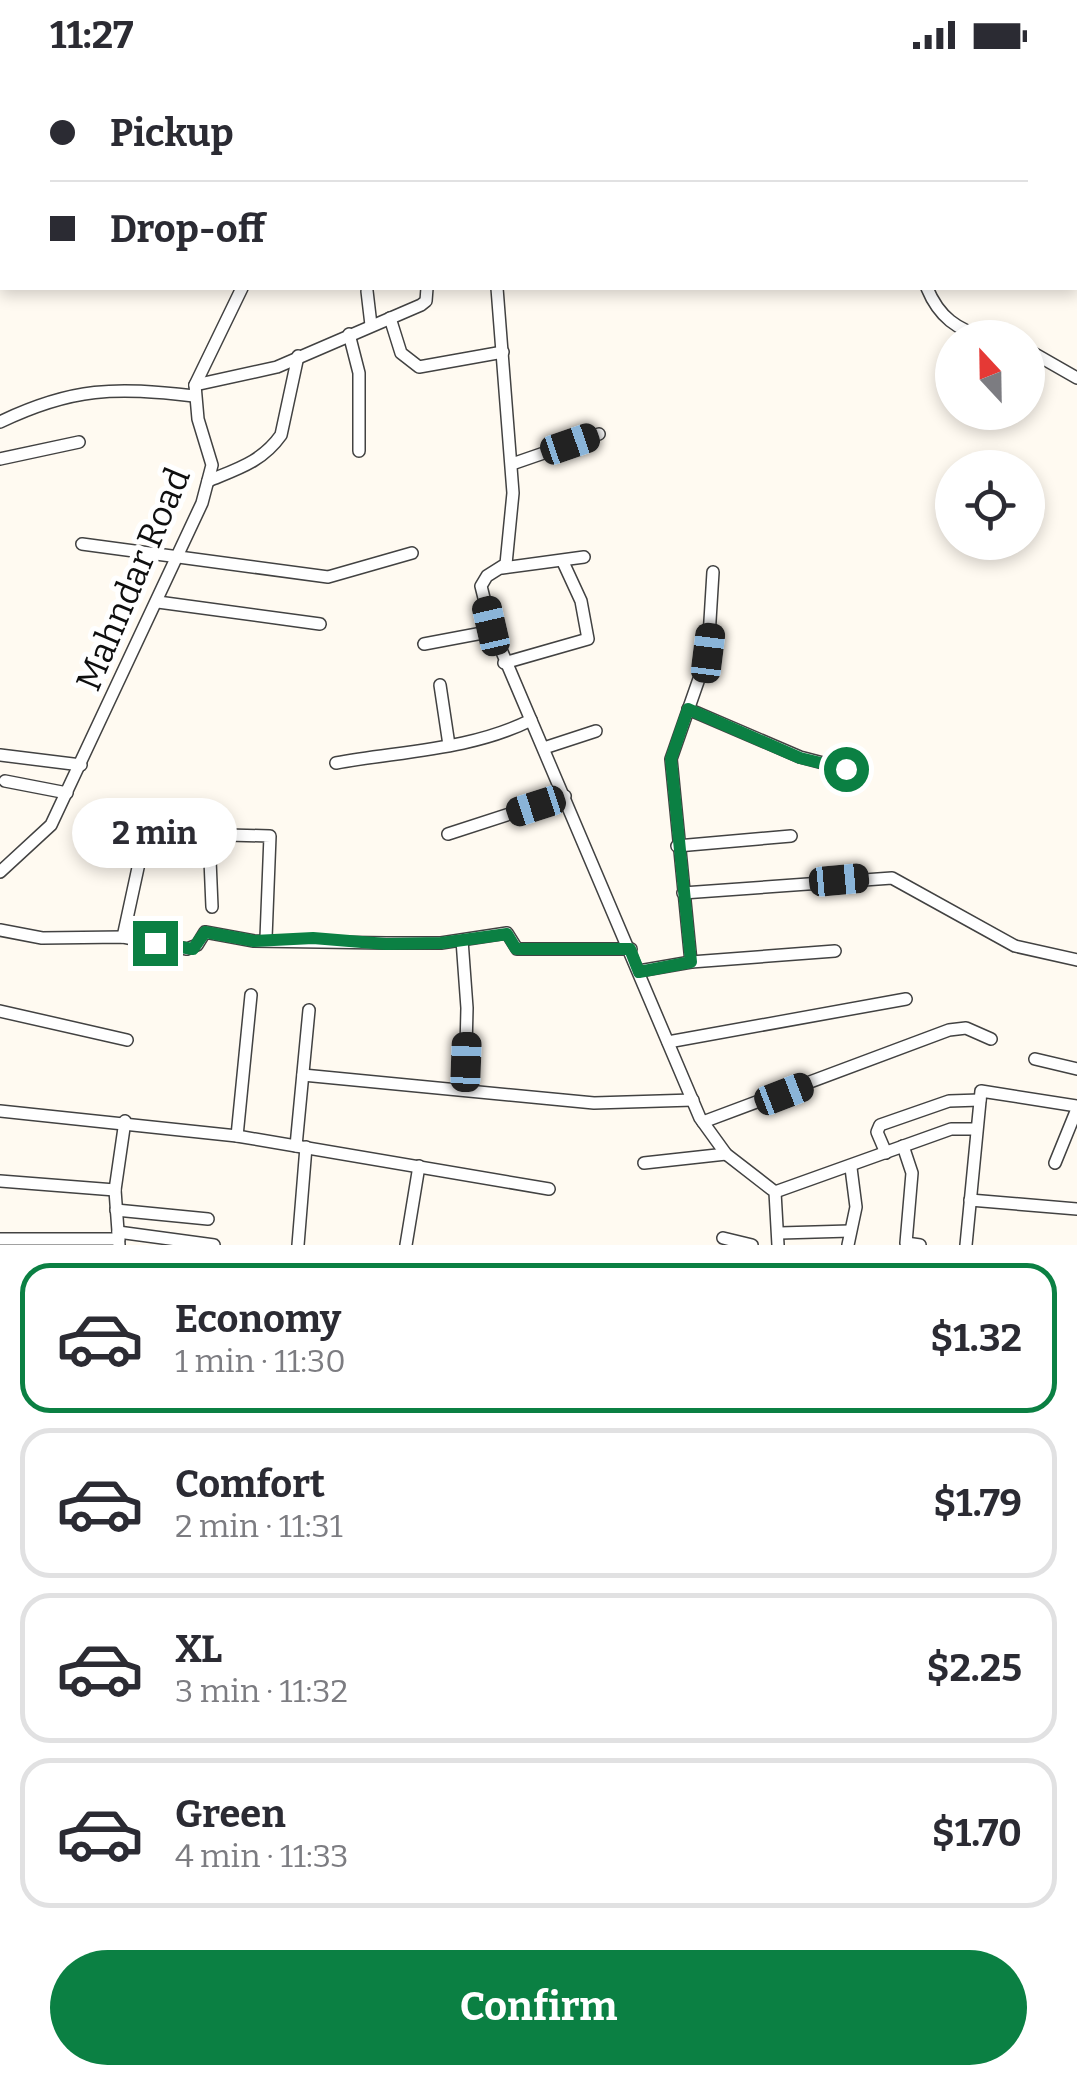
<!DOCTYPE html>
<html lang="en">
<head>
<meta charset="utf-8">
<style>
  :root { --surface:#fff; --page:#f7f7f7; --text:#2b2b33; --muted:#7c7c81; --line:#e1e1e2; --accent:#0b8043 }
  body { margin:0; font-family:Bitter,serif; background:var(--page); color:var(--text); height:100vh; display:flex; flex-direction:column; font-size:38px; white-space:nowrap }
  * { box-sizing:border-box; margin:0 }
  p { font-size:32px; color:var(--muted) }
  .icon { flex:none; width:55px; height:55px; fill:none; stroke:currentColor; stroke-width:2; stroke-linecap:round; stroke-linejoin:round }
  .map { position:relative; height:1175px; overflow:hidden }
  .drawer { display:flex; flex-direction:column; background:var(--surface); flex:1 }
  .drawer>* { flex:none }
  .top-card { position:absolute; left:0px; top:0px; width:1078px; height:220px; box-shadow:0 5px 15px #0003; display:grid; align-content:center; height:220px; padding:0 50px; background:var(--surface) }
  .needle { width:65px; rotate:338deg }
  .buttons { position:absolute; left:935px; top:250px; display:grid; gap:20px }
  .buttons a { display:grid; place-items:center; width:110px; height:110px; border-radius:50%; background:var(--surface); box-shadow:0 5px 15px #0003; font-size:50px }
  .end { position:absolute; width:45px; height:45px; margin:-22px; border:12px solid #0b8043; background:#fff; box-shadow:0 0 0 5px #fff }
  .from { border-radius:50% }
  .bubble { position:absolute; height:70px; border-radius:35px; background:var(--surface); box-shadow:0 5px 15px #0003; font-size:32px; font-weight:700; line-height:70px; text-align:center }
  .car { position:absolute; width:30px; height:60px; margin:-30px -15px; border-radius:12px; box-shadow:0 0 8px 2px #0007; background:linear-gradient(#222 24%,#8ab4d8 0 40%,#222 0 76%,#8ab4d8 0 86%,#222 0) }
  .top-card b { display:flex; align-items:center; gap:35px; height:95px; font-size:38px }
  .top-card b+b { border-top:2px solid var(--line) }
  .top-card i { width:25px; height:25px; background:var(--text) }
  ul { padding:18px 0 0; list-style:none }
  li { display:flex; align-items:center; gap:30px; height:150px; margin:0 20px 15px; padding:0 30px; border:5px solid var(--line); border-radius:30px }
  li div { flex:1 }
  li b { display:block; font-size:38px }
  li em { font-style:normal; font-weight:700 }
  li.current { border-color:var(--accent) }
  li>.icon { width:90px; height:90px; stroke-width:1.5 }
  .cta { display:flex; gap:20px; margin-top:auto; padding:20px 50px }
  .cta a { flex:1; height:115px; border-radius:60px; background:var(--accent); color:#fff; font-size:40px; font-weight:700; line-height:115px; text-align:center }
  .status { display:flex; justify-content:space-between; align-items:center; height:70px; padding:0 50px; background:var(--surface); direction:ltr }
  .status svg { height:28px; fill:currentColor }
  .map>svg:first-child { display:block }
</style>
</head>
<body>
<div class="status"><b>11:27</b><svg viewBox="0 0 49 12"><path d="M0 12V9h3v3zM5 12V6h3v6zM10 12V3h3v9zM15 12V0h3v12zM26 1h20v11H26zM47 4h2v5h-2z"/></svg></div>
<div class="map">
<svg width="1077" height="1175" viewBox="0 0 1077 1175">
  <rect width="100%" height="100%" fill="#fffaf1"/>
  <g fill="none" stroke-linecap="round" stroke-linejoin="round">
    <defs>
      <g id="minor">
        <path d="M411 0 413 2"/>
        <path d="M775 0 777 2"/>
        <path d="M317 2V0"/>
        <path d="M577 2 581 0"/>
        <path d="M0 89H2"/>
        <path d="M497 218 513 423 506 494 487 506 481 516 491 556 700 1048 726 1084 775 1122 778 1175"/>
        <path d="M927 218C939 247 957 260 987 268"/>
        <path d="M367 221 371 255"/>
        <path d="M390 248 401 283 419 297 503 282"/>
        <path d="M349 264 359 303V381"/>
        <path d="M1028 280 1077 308"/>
        <path d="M195 315 277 297 421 235 426 231 427 218"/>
        <path d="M0 352C73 317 115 317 194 326"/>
        <path d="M0 389 79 372"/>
        <path d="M512 394 599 364"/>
        <path d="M208 411C237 399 262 392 281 365L298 286"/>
        <path d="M82 474 328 507 412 483"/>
        <path d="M502 498 584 487"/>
        <path d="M158 532 320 554"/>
        <path d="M424 574 493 561"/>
        <path d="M504 593 588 569 581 531 563 492"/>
        <path d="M440 615 449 675"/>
        <path d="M688 639 800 687 846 699"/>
        <path d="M544 678 596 661"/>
        <path d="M0 685 81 695"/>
        <path d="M336 693C402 681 471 680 531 650"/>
        <path d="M5 711 67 723"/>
        <path d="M448 764 565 726"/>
        <path d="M209 766 212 837"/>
        <path d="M677 776 791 766"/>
        <path d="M0 802 51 755 202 433 212 395 198 349 195 315 242 218"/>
        <path d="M683 823 892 808 1015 876 1077 890"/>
        <path d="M0 860 42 868 123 867 187 879 197 875 205 862 254 871 386 873H441L507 863 517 879H631"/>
        <path d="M123 867 144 770 151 763 270 766 266 868"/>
        <path d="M462 870 467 938 465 1019"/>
        <path d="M691 892 671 689 708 583 713 502"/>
        <path d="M639 901 691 892 835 881"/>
        <path d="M0 941 127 970"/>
        <path d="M668 972 906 929"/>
        <path d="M1035 989 1077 999"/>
        <path d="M303 1005 594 1033 693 1030"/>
        <path d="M0 1041 237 1066 549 1119"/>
        <path d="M703 1052 949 960 966 958 991 969"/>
        <path d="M237 1066 251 925"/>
        <path d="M296 1076 309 940"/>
        <path d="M903 1076 912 1103 906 1173 920 1175"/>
        <path d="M886 1083 877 1062 880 1055 949 1031 980 1030"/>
        <path d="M644 1093 726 1084"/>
        <path d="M1055 1093 1077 1039"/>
        <path d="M0 1111 115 1120"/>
        <path d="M775 1122 951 1059H976"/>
        <path d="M970 1130 1077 1139"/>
        <path d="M116 1140 208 1149"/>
        <path d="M118 1162 214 1175"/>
        <path d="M780 1163 850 1161"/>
        <path d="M723 1168 752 1175"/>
        <path d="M0 1169H119"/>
        <path d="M119 1175 115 1120 125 1051"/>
        <path d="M298 1175 306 1077"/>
        <path d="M406 1175 419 1096"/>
        <path d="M848 1175 856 1137 851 1098"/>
        <path d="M966 1175 981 1021 1077 1036"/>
      </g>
    </defs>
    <!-- minor casing -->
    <use href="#minor" stroke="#424242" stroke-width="14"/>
    <!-- minor -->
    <use href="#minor" stroke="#fff" stroke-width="11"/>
  </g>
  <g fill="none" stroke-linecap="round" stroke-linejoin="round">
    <!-- route -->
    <path stroke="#0b8043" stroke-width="12" d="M155 873 193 879 205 862 254 871 313 868 386 874 441 873 507 864 516 879H630L639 902 691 892 671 689 688 639 800 688 846 699"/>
  </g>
  <g text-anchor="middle" stroke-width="10" stroke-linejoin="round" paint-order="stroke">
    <!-- street labels -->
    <g font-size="35" fill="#0f0f0f" stroke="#fff">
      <text transform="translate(133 509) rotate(-67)" y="12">Mahndar Road</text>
    </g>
  </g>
</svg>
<div class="buttons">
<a><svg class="needle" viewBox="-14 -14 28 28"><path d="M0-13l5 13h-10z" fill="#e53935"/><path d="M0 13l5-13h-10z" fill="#7c7c81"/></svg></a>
<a><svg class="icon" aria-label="locate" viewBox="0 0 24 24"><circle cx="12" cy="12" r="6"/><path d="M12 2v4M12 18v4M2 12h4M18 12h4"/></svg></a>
</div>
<i class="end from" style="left:846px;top:699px"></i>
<i class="end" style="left:155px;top:873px"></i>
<div class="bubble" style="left:72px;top:728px;width:165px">2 min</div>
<i class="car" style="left:570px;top:374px;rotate:71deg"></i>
<i class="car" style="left:491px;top:556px;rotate:347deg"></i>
<i class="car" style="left:708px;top:583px;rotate:7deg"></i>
<i class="car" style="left:536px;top:736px;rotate:252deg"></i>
<i class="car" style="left:839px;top:810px;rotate:85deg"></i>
<i class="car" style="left:466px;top:992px;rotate:2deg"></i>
<i class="car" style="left:784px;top:1024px;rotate:69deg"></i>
<div class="top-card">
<b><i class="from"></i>Pickup</b>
<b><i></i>Drop-off</b>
</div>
</div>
<section class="drawer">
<ul>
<li class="current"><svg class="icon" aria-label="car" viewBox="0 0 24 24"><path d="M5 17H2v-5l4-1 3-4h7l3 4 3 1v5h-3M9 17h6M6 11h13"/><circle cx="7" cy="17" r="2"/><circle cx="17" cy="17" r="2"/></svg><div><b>Economy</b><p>1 min · 11:30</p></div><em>$1.32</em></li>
<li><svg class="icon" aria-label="car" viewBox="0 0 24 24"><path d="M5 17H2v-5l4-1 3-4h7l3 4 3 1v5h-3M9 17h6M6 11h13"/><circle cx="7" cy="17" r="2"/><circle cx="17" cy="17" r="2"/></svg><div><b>Comfort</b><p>2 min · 11:31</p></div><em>$1.79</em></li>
<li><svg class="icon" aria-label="car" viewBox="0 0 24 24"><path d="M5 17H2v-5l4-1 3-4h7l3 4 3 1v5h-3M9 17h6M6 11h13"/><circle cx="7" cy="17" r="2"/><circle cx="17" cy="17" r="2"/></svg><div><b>XL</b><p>3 min · 11:32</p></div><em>$2.25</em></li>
<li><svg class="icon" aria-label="car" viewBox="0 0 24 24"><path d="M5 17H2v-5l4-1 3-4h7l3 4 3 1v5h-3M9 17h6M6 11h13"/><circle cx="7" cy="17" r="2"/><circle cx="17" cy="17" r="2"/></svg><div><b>Green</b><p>4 min · 11:33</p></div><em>$1.70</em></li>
</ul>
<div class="cta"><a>Confirm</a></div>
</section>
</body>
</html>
